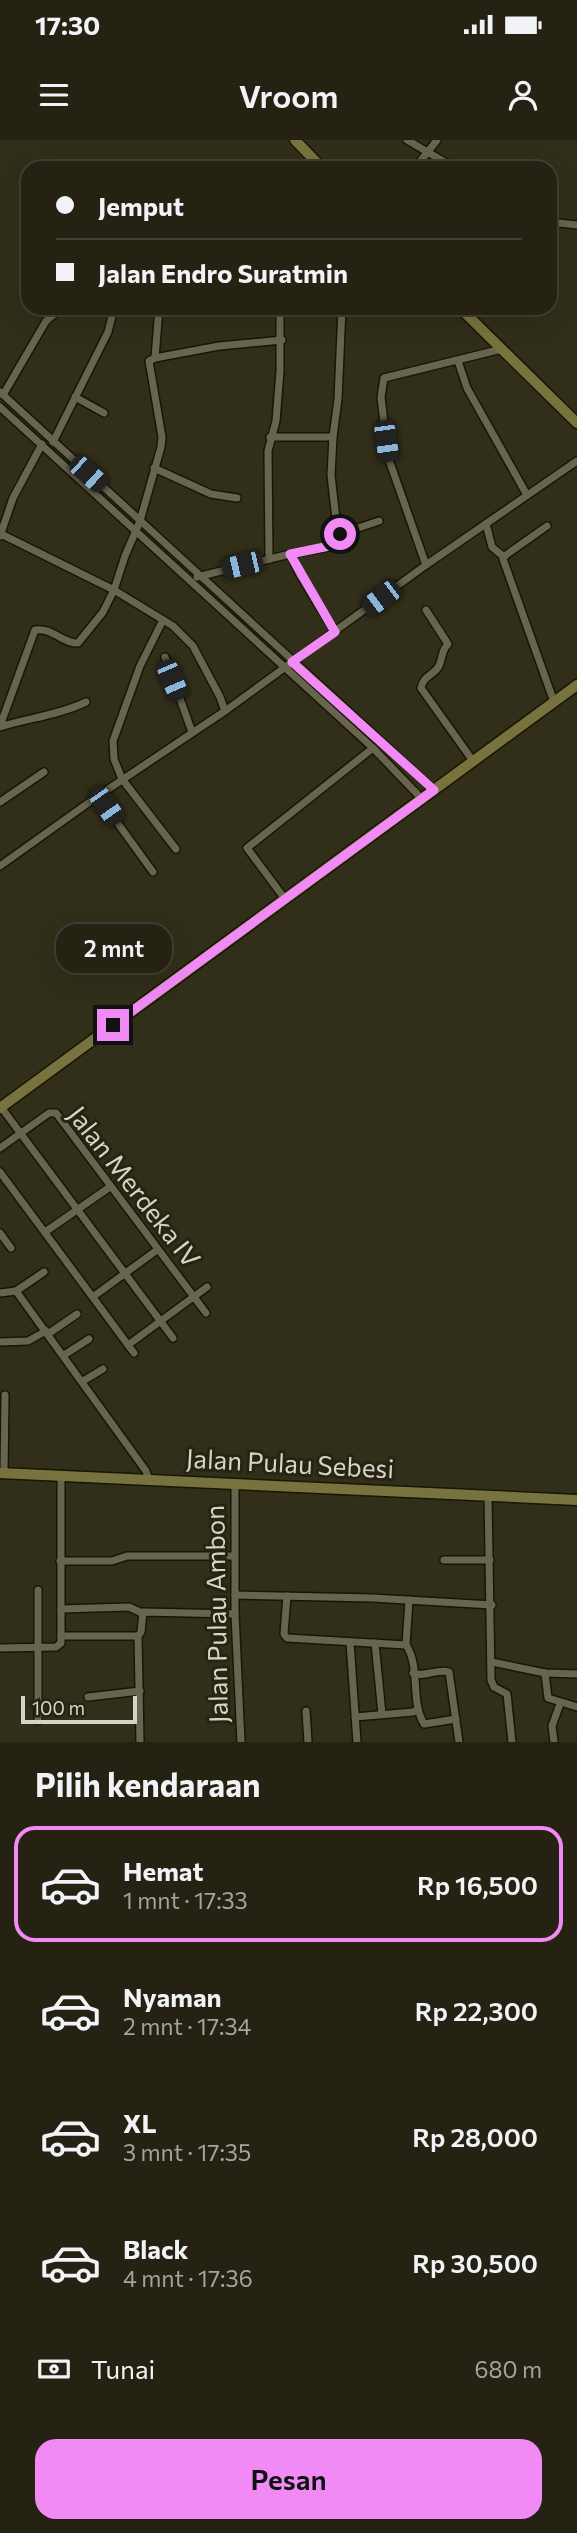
<!DOCTYPE html>
<html lang="id">
<head>
<meta charset="utf-8">
<style>
  :root { --surface:#252214; --page:#2d2a1d; --text:#f1f3f6; --muted:#a3a4a0; --line:#423f34; --accent:#f18af4 }
  body { margin:0; font-family:Commissioner,sans-serif; background:var(--page); color:var(--text); height:100vh; display:flex; flex-direction:column; font-size:26px; white-space:nowrap }
  * { box-sizing:border-box; margin:0 }
  p { font-size:23px; color:var(--muted) }
  .icon { flex:none; width:38px; height:38px; fill:none; stroke:currentColor; stroke-width:2; stroke-linecap:round; stroke-linejoin:round }
  .map { position:relative; height:1602px; overflow:hidden }
  .panel { display:flex; flex-direction:column; background:var(--surface); flex:1 }
  .panel>* { flex:none }
  .banner { position:absolute; left:21px; top:21px; width:536px; height:154px; border-radius:21px; box-shadow:0 7px 28px #0002,0 0 0 2px var(--line); display:grid; align-content:center; height:154px; padding:0 35px; background:var(--surface) }
  .scale { position:absolute; left:21px; bottom:18px; width:116px; box-sizing:border-box; padding-left:7px; border:4px solid #d6d4c8; border-top:0; font-size:19px; line-height:24px; white-space:nowrap; color:#d6d4c8; -webkit-text-stroke:5px #272411; paint-order:stroke }
  .end { position:absolute; width:32px; height:32px; margin:-16px; border:9px solid #f18af4; background:#111; box-shadow:0 0 0 4px #111 }
  .from { border-radius:50% }
  .bubble { position:absolute; height:49px; border-radius:21px; background:var(--surface); box-shadow:0 7px 28px #0002,0 0 0 2px var(--line); font-size:23px; font-weight:600; line-height:49px; text-align:center }
  .car { position:absolute; width:21px; height:42px; margin:-21px -10px; border-radius:9px; box-shadow:0 0 5px 2px #0007; background:linear-gradient(#222 24%,#8ab4d8 0 40%,#222 0 76%,#8ab4d8 0 86%,#222 0) }
  .banner b { display:flex; align-items:center; gap:24px; height:66px; font-size:26px }
  .banner b+b { border-top:2px solid var(--line) }
  .banner i { width:18px; height:18px; background:var(--text) }
  ul { padding:0; list-style:none }
  li { display:flex; align-items:center; gap:21px; height:116px; margin:0 14px 10px; padding:0 21px; border:4px solid transparent; border-radius:21px }
  li div { flex:1 }
  li b { display:block; font-size:26px }
  li em { font-style:normal; font-weight:600 }
  li.active { border-color:var(--accent) }
  li>.icon { width:63px; height:63px; stroke-width:1.5 }
  h2 { padding:0 35px; font-size:32px; line-height:84px }
  .pay { display:flex; align-items:center; gap:18px; height:77px; padding:0 35px; font-size:26px }
  .pay p { margin-inline-start:auto }
  .button { display:flex; gap:14px; margin-top:auto; padding:14px 35px }
  .button a { flex:1; height:80px; border-radius:21px; background:var(--accent); color:#111; font-size:28px; font-weight:600; line-height:80px; text-align:center }
  .status { display:flex; justify-content:space-between; align-items:center; height:49px; padding:0 35px; background:var(--surface); direction:ltr }
  .status svg { height:19px; fill:currentColor }
  header { display:flex; justify-content:space-between; align-items:center; height:91px; padding:0 35px; background:var(--surface); font-size:32px; font-weight:600 }
  .map>svg:first-child { display:block }
</style>
</head>
<body>
<div class="status"><b>17:30</b><svg viewBox="0 0 49 12"><path d="M0 12V9h3v3zM5 12V6h3v6zM10 12V3h3v9zM15 12V0h3v12zM26 1h20v11H26zM47 4h2v5h-2z"/></svg></div>
<header><svg class="icon" aria-label="menu" viewBox="0 0 24 24"><path d="M4 6h16M4 12h16M4 18h16"/></svg>Vroom<svg class="icon" aria-label="person" viewBox="0 0 24 24"><circle cx="12" cy="8" r="4"/><path d="M4 21q1-7 8-7t8 7"/></svg></header>
<div class="map">
<svg width="577" height="1602" viewBox="0 0 577 1602">
  <rect width="100%" height="100%" fill="#312e1a"/>
  <g fill="none" stroke-linecap="round" stroke-linejoin="round">
    <defs>
      <g id="street">
        <path d="M407 0 455 28"/>
        <path d="M415 28 437 0"/>
        <path d="M550 82 577 85"/>
        <path d="M155 218 159 168"/>
        <path d="M458 221 467 248 527 355"/>
        <path d="M0 252 434 650"/>
        <path d="M3 255 46 181 61 168"/>
        <path d="M75 257 104 273"/>
        <path d="M0 267 373 608 422 659"/>
        <path d="M270 297H333L338 259 342 168"/>
        <path d="M53 302 108 192 114 168"/>
        <path d="M154 328 211 354 237 358"/>
        <path d="M486 384 492 407 504 417"/>
        <path d="M547 386 506 415 503 419 554 562"/>
        <path d="M1 394 114 450 173 486 193 506 220 557 225 571"/>
        <path d="M340 394 379 381"/>
        <path d="M0 396 13 358 42 304"/>
        <path d="M290 414 300 435 335 492"/>
        <path d="M269 419 268 311 276 281 280 231V168"/>
        <path d="M426 425 388 317 381 257 384 238 502 209"/>
        <path d="M197 437 290 414 339 405 331 335 333 297"/>
        <path d="M426 470 448 504C441 511 443 517 439 526 434 535 423 536 421 548L473 621"/>
        <path d="M163 480 140 526 113 601 114 619 122 639 176 709"/>
        <path d="M165 517 192 592"/>
        <path d="M0 586 35 490C52 487 63 504 78 503L103 472 114 450 125 416 140 381 161 307 162 297 149 221 155 218 219 206 282 200"/>
        <path d="M0 587C29 578 59 575 86 562"/>
        <path d="M98 656 153 732"/>
        <path d="M0 662 44 632"/>
        <path d="M0 726 98 656 225 571 426 425 577 321"/>
        <path d="M285 759 247 708 373 608"/>
        <path d="M1 967 173 1198"/>
        <path d="M0 1008 49 973H56L206 1173"/>
        <path d="M0 1032 134 1213"/>
        <path d="M45 1092 110 1047"/>
        <path d="M0 1093 11 1108"/>
        <path d="M16 1151 146 1331 149 1340"/>
        <path d="M0 1153 16 1151 44 1132"/>
        <path d="M94 1156 157 1110"/>
        <path d="M48 1194 77 1174"/>
        <path d="M0 1202 28 1201 46 1191"/>
        <path d="M128 1205 207 1147"/>
        <path d="M64 1215 89 1199"/>
        <path d="M83 1241 103 1229"/>
        <path d="M4 1333 5 1255"/>
        <path d="M235 1344V1474L241 1602"/>
        <path d="M488 1355 491 1540 494 1547 507 1554 512 1602"/>
        <path d="M444 1420H490"/>
        <path d="M60 1421H112L127 1416H234"/>
        <path d="M235 1455 373 1458 492 1465"/>
        <path d="M287 1456 284 1494 287 1498 406 1505"/>
        <path d="M409 1460 406 1505C421 1527 410 1561 424 1584L456 1579"/>
        <path d="M61 1469 129 1467 142 1473"/>
        <path d="M61 1496H138"/>
        <path d="M138 1496 141 1492 143 1472 235 1474"/>
        <path d="M138 1496 140 1602"/>
        <path d="M350 1502 357 1602"/>
        <path d="M375 1503 382 1574"/>
        <path d="M0 1508 56 1507 61 1503V1336"/>
        <path d="M492 1522 545 1533 577 1534"/>
        <path d="M413 1533C426 1538 437 1528 449 1532L459 1602"/>
        <path d="M545 1533 548 1558 577 1567"/>
        <path d="M88 1557 140 1551"/>
        <path d="M306 1571 308 1602"/>
        <path d="M355 1577 413 1572 417 1570"/>
        <path d="M38 1581V1450"/>
        <path d="M554 1602 552 1586 560 1564"/>
      </g>
      <g id="secondary">
        <path d="M295 0 322 28"/>
        <path d="M460 168 577 283"/>
        <path d="M0 968 577 545"/>
        <path d="M0 1333 577 1360"/>
      </g>
    </defs>
    <!-- street casing -->
    <use href="#street" stroke="#191604" stroke-width="10"/>
    <!-- secondary casing -->
    <use href="#secondary" stroke="#191604" stroke-width="13"/>
    <!-- street -->
    <use href="#street" stroke="#67654f" stroke-width="7"/>
    <!-- secondary -->
    <use href="#secondary" stroke="#78723e" stroke-width="10"/>
  </g>
  <g fill="none" stroke-linecap="round" stroke-linejoin="round">
    <!-- route -->
    <path stroke="#f18af4" stroke-width="9" d="M113 885 434 650 292 522 335 492 290 414 339 404 340 394"/>
  </g>
  <g text-anchor="middle" stroke-width="6" stroke-linejoin="round" paint-order="stroke">
    <!-- street labels -->
    <g font-size="26" fill="#d6d4c8" stroke="#272411">
      <text transform="translate(134 1047) rotate(52)" y="9">Jalan Merdeka IV</text>
      <text transform="translate(290 1324) rotate(3)" y="9">Jalan Pulau Sebesi</text>
      <text transform="translate(217 1474) rotate(-91)" y="9">Jalan Pulau Ambon</text>
    </g>
  </g>
</svg>
<div class="scale">100 m</div>
<i class="end from" style="left:340px;top:394px"></i>
<i class="end" style="left:113px;top:885px"></i>
<div class="bubble" style="left:56px;top:784px;width:116px">2 mnt</div>
<i class="car" style="left:386px;top:301px;rotate:172deg"></i>
<i class="car" style="left:88px;top:334px;rotate:132deg"></i>
<i class="car" style="left:242px;top:425px;rotate:257deg"></i>
<i class="car" style="left:381px;top:458px;rotate:233deg"></i>
<i class="car" style="left:172px;top:540px;rotate:157deg"></i>
<i class="car" style="left:106px;top:666px;rotate:145deg"></i>
<div class="banner">
<b><i class="from"></i>Jemput</b>
<b><i></i>Jalan Endro Suratmin</b>
</div>
</div>
<section class="panel">
<h2>Pilih kendaraan</h2>
<ul>
<li class="active"><svg class="icon" aria-label="car" viewBox="0 0 24 24"><path d="M5 17H2v-5l4-1 3-4h7l3 4 3 1v5h-3M9 17h6M6 11h13"/><circle cx="7" cy="17" r="2"/><circle cx="17" cy="17" r="2"/></svg><div><b>Hemat</b><p>1 mnt · 17:33</p></div><em>Rp 16,500</em></li>
<li><svg class="icon" aria-label="car" viewBox="0 0 24 24"><path d="M5 17H2v-5l4-1 3-4h7l3 4 3 1v5h-3M9 17h6M6 11h13"/><circle cx="7" cy="17" r="2"/><circle cx="17" cy="17" r="2"/></svg><div><b>Nyaman</b><p>2 mnt · 17:34</p></div><em>Rp 22,300</em></li>
<li><svg class="icon" aria-label="car" viewBox="0 0 24 24"><path d="M5 17H2v-5l4-1 3-4h7l3 4 3 1v5h-3M9 17h6M6 11h13"/><circle cx="7" cy="17" r="2"/><circle cx="17" cy="17" r="2"/></svg><div><b>XL</b><p>3 mnt · 17:35</p></div><em>Rp 28,000</em></li>
<li><svg class="icon" aria-label="car" viewBox="0 0 24 24"><path d="M5 17H2v-5l4-1 3-4h7l3 4 3 1v5h-3M9 17h6M6 11h13"/><circle cx="7" cy="17" r="2"/><circle cx="17" cy="17" r="2"/></svg><div><b>Black</b><p>4 mnt · 17:36</p></div><em>Rp 30,500</em></li>
</ul>
<div class="pay"><svg class="icon" aria-label="cash" viewBox="0 0 24 24"><path d="M3 7h18v10H3z"/><circle cx="12" cy="12" r="2"/></svg>Tunai<p>680 m</p></div>
<div class="button"><a>Pesan</a></div>
</section>
</body>
</html>
